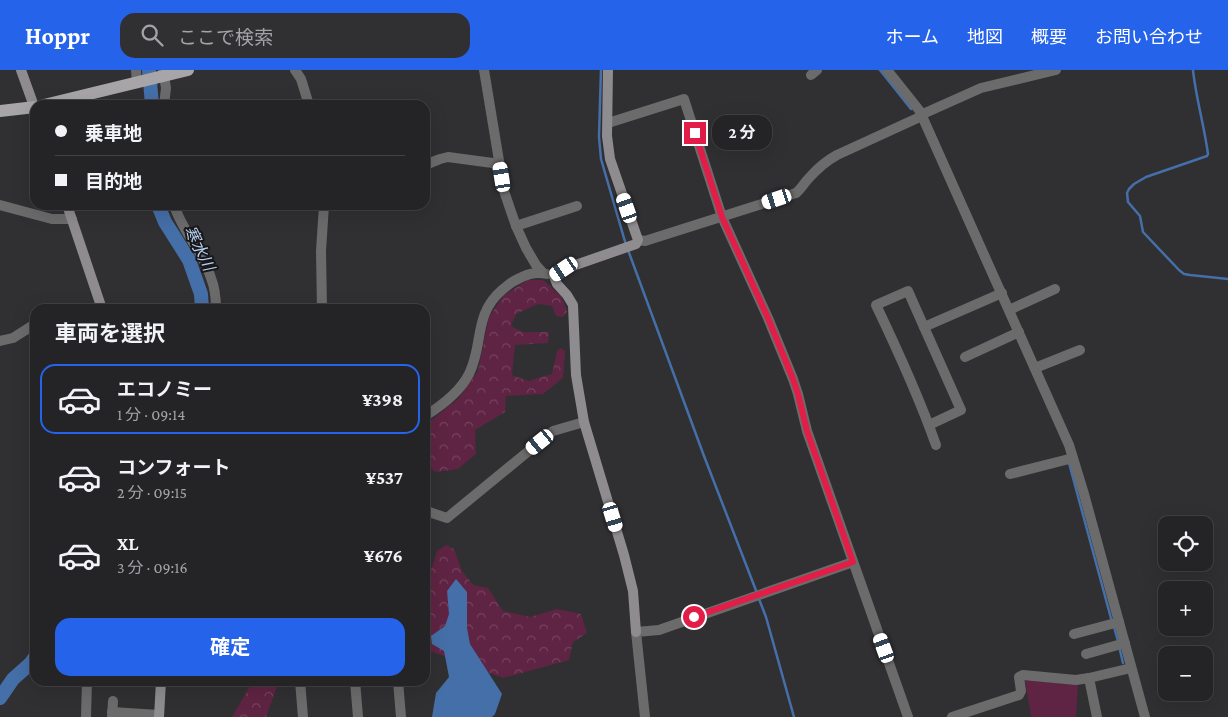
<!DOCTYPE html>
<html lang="ja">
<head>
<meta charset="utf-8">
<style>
  :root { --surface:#242326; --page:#302f32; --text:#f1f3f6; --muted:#a3a4a7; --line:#414043; --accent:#2563eb }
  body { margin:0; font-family:"Crimson Pro","Noto Sans JP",serif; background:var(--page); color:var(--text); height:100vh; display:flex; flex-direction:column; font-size:19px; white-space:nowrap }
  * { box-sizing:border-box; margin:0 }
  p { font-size:16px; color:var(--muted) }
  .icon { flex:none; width:28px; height:28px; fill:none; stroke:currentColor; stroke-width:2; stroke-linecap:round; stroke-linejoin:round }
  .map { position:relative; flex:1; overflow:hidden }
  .details { position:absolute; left:30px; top:234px; width:400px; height:382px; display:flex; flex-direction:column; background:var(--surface); border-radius:15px; box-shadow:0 5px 20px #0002,0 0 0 1px var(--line) }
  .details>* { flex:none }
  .guide { position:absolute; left:30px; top:30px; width:400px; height:110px; border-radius:15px; box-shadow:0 5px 20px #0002,0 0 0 1px var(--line); display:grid; align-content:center; height:110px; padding:0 25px; background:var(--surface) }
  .buttons { position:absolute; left:1158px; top:446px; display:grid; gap:10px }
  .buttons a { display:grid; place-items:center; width:55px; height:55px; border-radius:10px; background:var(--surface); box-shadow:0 5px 20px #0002,0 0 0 1px var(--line); font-size:25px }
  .end { position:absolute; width:22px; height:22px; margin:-11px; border:6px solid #e11d48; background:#fff; box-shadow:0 0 0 2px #fff }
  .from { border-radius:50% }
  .bubble { position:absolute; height:35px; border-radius:15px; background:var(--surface); box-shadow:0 5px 20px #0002,0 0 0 1px var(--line); font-size:16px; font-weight:700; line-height:35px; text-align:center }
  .car { position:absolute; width:15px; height:30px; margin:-15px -8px; border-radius:6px; box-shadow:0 0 4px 1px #0007; background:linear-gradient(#fff 24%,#345 0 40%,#fff 0 76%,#345 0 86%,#fff 0) }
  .guide b { display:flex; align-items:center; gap:18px; height:48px; font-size:19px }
  .guide b+b { border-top:1px solid var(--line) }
  .guide i { width:12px; height:12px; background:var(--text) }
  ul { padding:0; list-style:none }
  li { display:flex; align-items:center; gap:15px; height:70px; margin:0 10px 8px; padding:0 15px; border:2px solid transparent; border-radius:15px }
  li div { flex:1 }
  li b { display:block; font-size:19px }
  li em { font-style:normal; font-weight:700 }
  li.active { border-color:var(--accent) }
  li>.icon { width:45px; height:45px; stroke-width:1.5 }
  h2 { padding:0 25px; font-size:22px; line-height:60px }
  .primary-button { display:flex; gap:10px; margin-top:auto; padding:10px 25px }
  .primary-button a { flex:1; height:58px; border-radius:15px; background:var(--accent); color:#fff; font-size:20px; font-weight:700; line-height:58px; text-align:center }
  header { display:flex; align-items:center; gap:30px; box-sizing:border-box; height:70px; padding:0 25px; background:var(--accent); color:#fff }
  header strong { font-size:24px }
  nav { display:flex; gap:28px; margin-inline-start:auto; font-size:18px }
  .search { width:350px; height:45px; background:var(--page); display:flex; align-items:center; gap:12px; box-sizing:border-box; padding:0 18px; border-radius:15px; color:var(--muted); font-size:19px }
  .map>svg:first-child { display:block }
</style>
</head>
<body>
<header>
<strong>Hoppr</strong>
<div class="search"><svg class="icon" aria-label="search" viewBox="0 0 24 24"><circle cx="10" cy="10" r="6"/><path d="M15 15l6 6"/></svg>ここで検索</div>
<nav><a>ホーム</a><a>地図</a><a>概要</a><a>お問い合わせ</a></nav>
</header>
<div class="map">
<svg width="1228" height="647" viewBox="0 0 1228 647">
  <defs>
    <pattern id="forest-crowns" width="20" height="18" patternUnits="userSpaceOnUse" patternTransform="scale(1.25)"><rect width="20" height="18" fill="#5f2443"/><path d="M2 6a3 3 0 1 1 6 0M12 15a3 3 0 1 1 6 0" fill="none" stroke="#75435e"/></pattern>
  </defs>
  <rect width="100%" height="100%" fill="#302f32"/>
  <!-- green -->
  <path fill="#5f2443" d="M1025 610 1078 615 1076 647H1031Z"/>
  <!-- forest -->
  <g fill="url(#forest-crowns)">
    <path d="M528 210H543L562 227 567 242 563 247 556 246 552 236 538 234 516 244 511 256 523 262H549L548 273 515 275 512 305 528 311 552 304 557 281 561 278 565 281 563 308 543 324 506 326 505 342 475 360 476 384 458 399 436 402 425 395V355L459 328 478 301 489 247 504 225Z"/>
    <path d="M446 475 454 479 462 501 473 515 488 518 503 541 530 547 557 539 581 544 587 563 573 572 569 590 503 608 425 579V504L431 500 437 481Z"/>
    <path d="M253 611H279L266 647H232Z"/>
  </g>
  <!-- water -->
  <path fill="#456fa8" d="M456 509 467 522V558L470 574 502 624 495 644 492 647H432L436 623 449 607 444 581 432 574 431 566 445 556 449 544 447 521Z"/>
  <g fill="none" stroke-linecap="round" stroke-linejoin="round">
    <!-- stream -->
    <g stroke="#456fa8" stroke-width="2.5">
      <path d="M601 0 599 67 601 89 626 175"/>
      <path d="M880 0 911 39"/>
      <path d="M1193 0C1196 28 1204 55 1208 84L1207 86 1146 107 1134 114 1129 119 1127 123 1128 132 1140 146 1143 162 1179 200 1184 204 1190 205 1228 209"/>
      <path d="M628 180 704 386 757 523"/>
      <path d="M1069 393 1112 552"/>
      <path d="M759 529 766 547 794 647"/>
      <path d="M1114 557 1118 571"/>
      <path d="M1119 576 1123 593"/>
    </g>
    <!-- river -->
    <g stroke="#456fa8" stroke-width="14">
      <path d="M149 0 152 35"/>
      <path d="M158 135 165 152 189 190 201 224 202 239"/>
      <path d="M0 628 13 609 31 593 35 587"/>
    </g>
    <!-- street -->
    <g stroke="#6c6b6c" stroke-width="10">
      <path d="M136 0 137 13"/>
      <path d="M163 0 166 18 164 35"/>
      <path d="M295 0 301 9 309 35"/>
      <path d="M484 0 504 121 516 156 526 178 536 195 543 203"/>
      <path d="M887 0 919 40 922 46 1069 375 1084 424 1145 647"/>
      <path d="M811 5 817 0"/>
      <path d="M608 53 684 29 722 147 768 248 793 309 798 324 807 361 908 647"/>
      <path d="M425 95 440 89 448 87 500 94"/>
      <path d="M0 135 52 149H72"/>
      <path d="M174 135C182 161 203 182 211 208 215 218 216 228 216 239"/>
      <path d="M516 156 577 136"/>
      <path d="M638 170 645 171 796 123C801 119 804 113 809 108 817 99 826 91 837 85L922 46 925 43 981 18 1056 0"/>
      <path d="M322 239 321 181 324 135"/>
      <path d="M1009 240 1055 219"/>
      <path d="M924 257 908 221 876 235C898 281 919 327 936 375"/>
      <path d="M0 271 13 268 35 254"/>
      <path d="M965 287 1019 262"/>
      <path d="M1035 298 1080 280"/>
      <path d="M425 346C441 336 460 322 469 304 484 274 473 245 502 220 506 217 510 213 514 211 525 205 534 201 547 204"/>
      <path d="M929 355 961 340 924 257 1002 223"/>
      <path d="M1010 404 1073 388"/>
      <path d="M425 438 429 442 447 448 553 361 584 352"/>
      <path d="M1074 564 1119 552"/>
      <path d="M1086 584 1125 573"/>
      <path d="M1089 608 1097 647"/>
      <path d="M300 611 303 647"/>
      <path d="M355 611 358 647"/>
      <path d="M398 611 401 647"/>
      <path d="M112 642 159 645"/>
      <path d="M86 647 87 611"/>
      <path d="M112 647 113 631"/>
      <path d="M645 647 636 562 659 560 853 492"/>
      <path d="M952 647 1019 625 1021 621 1019 607 1023 605 1076 610 1089 608 1131 598"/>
    </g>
    <!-- secondary -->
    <g stroke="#8e8c8e" stroke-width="10">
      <path d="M21 0 35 39"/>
      <path d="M608 0 607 66 610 89 638 170 636 174 564 199 554 206 557 214 567 225 573 235 576 305 584 352 624 485 633 521 636 562"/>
      <path d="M67 135 102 239"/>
      <path d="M159 647 161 611"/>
    </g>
    <!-- primary -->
    <g stroke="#a8a5a8" stroke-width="12">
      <path d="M44 35 188 0"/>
      <path d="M0 41 35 37"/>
    </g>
  </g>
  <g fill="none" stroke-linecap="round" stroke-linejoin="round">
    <!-- route -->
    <path stroke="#e11d48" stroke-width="6" d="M694 547 853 492 807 361 798 324 793 309 768 248 722 147 695 63"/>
  </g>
  <g text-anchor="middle" stroke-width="4" stroke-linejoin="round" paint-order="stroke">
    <!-- water labels -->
    <g font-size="16" font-style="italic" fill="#b6ceef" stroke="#181719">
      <text transform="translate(200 178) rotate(64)" y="6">寒水川</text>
    </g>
  </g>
</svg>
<div class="buttons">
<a><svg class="icon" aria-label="locate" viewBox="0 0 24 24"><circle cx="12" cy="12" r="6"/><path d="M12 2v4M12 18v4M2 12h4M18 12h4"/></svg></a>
<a>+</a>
<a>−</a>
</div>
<i class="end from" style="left:694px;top:547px"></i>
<i class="end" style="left:695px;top:63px"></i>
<div class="bubble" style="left:712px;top:45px;width:60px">2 分</div>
<i class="car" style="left:502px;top:107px;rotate:351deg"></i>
<i class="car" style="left:777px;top:129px;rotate:252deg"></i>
<i class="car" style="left:627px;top:138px;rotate:341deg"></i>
<i class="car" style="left:564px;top:199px;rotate:236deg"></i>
<i class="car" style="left:540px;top:372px;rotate:231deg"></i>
<i class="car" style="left:613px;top:447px;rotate:163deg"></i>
<i class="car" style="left:884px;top:578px;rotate:340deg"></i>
<div class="guide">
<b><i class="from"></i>乗車地</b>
<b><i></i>目的地</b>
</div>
<section class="details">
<h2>車両を選択</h2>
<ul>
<li class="active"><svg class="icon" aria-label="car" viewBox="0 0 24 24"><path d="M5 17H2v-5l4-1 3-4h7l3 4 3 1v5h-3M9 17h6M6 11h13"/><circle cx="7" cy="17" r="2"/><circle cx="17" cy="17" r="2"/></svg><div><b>エコノミー</b><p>1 分 · 09:14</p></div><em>¥398</em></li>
<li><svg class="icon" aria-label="car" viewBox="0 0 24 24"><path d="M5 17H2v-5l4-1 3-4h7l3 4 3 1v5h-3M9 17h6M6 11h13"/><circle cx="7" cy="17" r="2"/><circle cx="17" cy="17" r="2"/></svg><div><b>コンフォート</b><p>2 分 · 09:15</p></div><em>¥537</em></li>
<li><svg class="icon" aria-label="car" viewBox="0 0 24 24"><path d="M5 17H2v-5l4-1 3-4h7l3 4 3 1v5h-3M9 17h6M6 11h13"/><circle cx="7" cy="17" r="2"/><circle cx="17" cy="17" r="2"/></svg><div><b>XL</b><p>3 分 · 09:16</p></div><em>¥676</em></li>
</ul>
<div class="primary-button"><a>確定</a></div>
</section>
</div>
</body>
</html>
